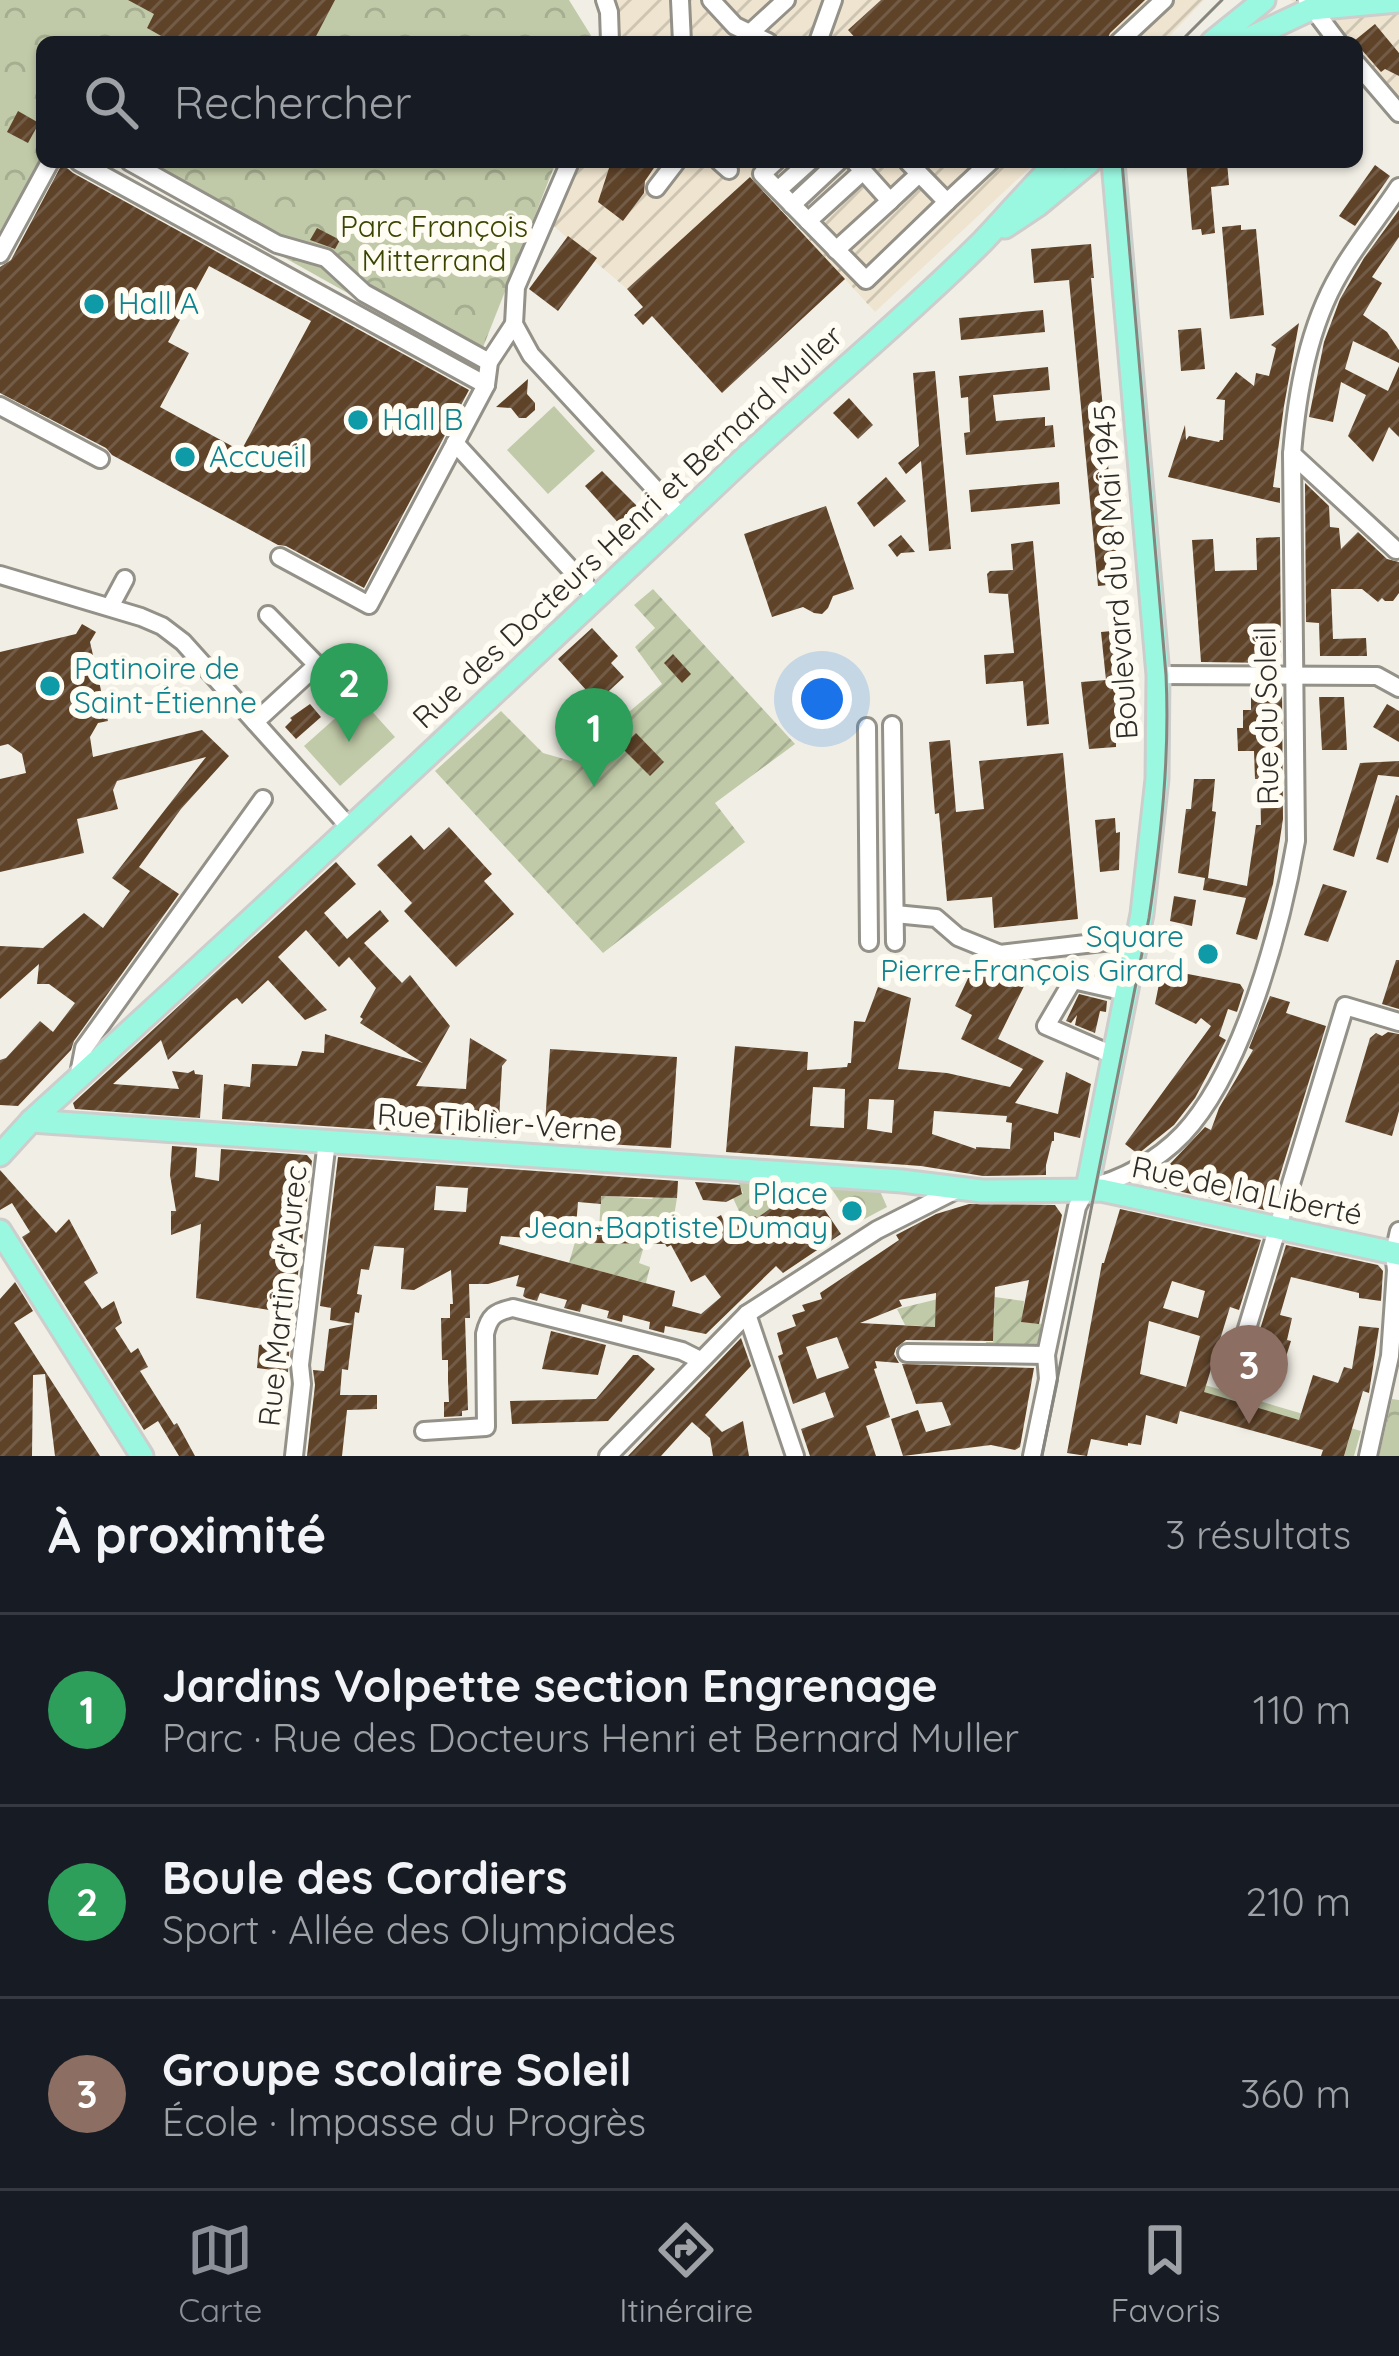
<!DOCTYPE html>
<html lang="fr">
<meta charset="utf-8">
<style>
:root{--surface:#171b24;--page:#20242c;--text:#f1f3f6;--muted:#9ea1a6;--line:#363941;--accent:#8c9099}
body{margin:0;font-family:Quicksand,sans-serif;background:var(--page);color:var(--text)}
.you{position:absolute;left:822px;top:699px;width:42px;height:42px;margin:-30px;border:9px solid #fff;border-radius:50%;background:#1a73e8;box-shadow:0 0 0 18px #1a73e833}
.badge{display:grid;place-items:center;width:78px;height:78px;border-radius:50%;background:var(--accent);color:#fff;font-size:39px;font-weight:700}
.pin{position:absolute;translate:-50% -99px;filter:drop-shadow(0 3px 6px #0008)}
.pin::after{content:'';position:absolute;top:63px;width:42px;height:36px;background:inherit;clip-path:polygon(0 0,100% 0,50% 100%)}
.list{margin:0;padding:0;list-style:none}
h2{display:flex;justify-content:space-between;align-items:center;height:156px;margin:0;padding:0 48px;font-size:51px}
h2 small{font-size:39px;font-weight:400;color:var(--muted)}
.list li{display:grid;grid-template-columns:78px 1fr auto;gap:36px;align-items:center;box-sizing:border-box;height:192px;padding:0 48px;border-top:3px solid var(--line)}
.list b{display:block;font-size:45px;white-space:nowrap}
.list p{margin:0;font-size:39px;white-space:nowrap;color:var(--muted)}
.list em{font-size:39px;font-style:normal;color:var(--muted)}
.icon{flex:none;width:66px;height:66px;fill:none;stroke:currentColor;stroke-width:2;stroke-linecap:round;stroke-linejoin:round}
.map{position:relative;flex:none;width:1399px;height:1456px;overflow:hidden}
.search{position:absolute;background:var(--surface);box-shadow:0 3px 9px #0004;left:36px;right:36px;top:36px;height:132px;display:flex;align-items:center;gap:30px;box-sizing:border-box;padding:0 42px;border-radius:18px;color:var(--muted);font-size:45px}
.sheet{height:732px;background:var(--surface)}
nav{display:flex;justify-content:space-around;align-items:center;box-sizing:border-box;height:168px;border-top:3px solid var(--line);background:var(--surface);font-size:33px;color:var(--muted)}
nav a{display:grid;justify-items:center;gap:6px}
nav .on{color:var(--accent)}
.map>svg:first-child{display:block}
.industrial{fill:url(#industrial-furrows)}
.grass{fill:#c1caa8}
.park{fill:url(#park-crowns)}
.garden{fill:url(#garden-furrows)}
.building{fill:url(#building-hatch);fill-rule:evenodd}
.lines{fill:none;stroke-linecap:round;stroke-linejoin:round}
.minor-casing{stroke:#939188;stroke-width:22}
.major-casing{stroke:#cdcdcc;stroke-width:27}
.minor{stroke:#fff;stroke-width:16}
.major{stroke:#9af7e0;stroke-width:21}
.tram{stroke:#86857e;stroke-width:3}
.culture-dot{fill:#0f9aa8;stroke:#fffcf3;stroke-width:4.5}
.labels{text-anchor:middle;stroke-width:12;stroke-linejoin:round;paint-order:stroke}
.park-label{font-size:30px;fill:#3a4502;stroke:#fffcf3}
.culture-label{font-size:30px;fill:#0d838f;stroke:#fffcf3;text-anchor:start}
.street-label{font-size:30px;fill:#2e2d29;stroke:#fffcf3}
</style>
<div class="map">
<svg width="1399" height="1456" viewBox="0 0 1399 1456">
<defs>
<pattern id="industrial-furrows" width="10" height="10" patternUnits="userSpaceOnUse" patternTransform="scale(3)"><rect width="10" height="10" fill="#efe4cf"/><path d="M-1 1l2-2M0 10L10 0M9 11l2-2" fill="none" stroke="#cdc4b2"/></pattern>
<pattern id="park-crowns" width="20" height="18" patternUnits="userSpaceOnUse" patternTransform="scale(3)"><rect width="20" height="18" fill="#c1caa8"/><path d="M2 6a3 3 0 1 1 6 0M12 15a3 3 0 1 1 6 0" fill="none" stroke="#a6ae91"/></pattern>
<pattern id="garden-furrows" width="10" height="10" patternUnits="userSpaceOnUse" patternTransform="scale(3)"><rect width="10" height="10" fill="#c1caa8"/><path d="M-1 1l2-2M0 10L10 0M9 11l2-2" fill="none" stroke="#a6ae91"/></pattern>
<pattern id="building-hatch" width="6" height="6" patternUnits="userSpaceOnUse" patternTransform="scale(3)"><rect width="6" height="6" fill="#5f4329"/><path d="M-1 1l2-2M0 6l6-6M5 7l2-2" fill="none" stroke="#725c47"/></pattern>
</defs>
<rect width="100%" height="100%" fill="#f1efe5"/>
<!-- industrial -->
<g class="industrial">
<path d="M601 0H1204L1164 42H611Z"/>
<path d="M1291 0H1399V102L1357 58V42H1342L1316 16Z"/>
<path d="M576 162H1036L875 312 751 176 627 289 550 223Z"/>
</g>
<!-- grass -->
<g class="grass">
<path d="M554 406 595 451 548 494 507 450Z"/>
<path d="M359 697 395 737 340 786 304 746Z"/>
<path d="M1198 1383 1361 1431 1354 1456H1344L1350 1436 1196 1390Z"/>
</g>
<!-- park -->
<g class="park">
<path d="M0 0H569L595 42H42V156L0 231Z"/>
<path d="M114 162H556L476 365Z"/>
<path d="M831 1188 880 1191 887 1207 855 1224Z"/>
<path d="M1392 1399 1399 1400V1456H1379Z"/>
</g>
<!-- garden -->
<g class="garden">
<path d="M653 589 795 744 715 803 745 842 603 953 435 771 501 711 543 753 571 761 662 684 635 647 655 628 634 605Z"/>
<path d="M738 1182 777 1183 783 1199 779 1204 757 1218 754 1216 744 1222 733 1198 743 1193Z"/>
<path d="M601 1196 652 1199 654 1196 677 1198 674 1216 662 1224 660 1234 599 1230Z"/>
<path d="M575 1242 645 1243 639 1263 650 1267 646 1283 569 1263Z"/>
<path d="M995 1297 1024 1301 1022 1322 1043 1324 1039 1346 1029 1349 985 1347 986 1342H993Z"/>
<path d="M938 1299 935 1327 905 1325 897 1309Z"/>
</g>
<!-- building -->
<g class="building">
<path d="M128 0H335L313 42H172L147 28 154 14Z"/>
<path d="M881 0H1145L1110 33 1106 42H859L848 30Z"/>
<path d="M1375 24 1399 53V76L1385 69 1381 72 1354 41Z"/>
<path d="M18 111 39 123 28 143 7 132Z"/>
<path d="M611 162H658L645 181 644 193 623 221 598 202Z"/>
<path d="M1186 162H1227L1229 185 1211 187 1215 233 1202 235 1201 229 1192 230Z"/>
<path d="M62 164 73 173 469 390 364 588 286 546 278 545 112 455 106 448 0 393V267L11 260ZM209 266 311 321 241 451 160 407 189 353 168 342Z"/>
<path d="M1375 165 1390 176 1355 226 1339 216Z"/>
<path d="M750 177 845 279 722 393 652 316 643 325 634 315 643 307 627 289Z"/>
<path d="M1399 210V237L1372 277 1382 283 1363 315 1387 332 1399 350V363L1353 341 1345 369 1388 391 1399 366V437L1389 427 1373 462 1348 436 1366 395 1341 382 1333 422 1309 417 1324 342 1340 299 1364 258Z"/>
<path d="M1241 225V230L1256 229 1264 315 1230 319 1222 227Z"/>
<path d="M317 228 340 240 335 249 310 240Z"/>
<path d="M568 236 597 258 558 311 529 289Z"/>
<path d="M1091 244 1094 278H1091L1119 584 1098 586 1069 280 1034 283 1031 249Z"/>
<path d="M1043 310 1045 332 961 340 959 318Z"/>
<path d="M1299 323 1284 406 1273 487 1280 488V503L1168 477 1185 425 1186 440 1189 436 1219 442 1220 440H1223L1225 400 1216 399 1236 372 1254 386 1256 373 1269 376 1276 348 1271 345Z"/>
<path d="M1201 328 1205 369 1181 371 1178 330Z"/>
<path d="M1048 367 1050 390 993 395 996 421 1045 417V426L1053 425 1055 447 966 455 964 433 970 432 969 415 968 397 961 398 959 376Z"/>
<path d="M935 371 951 549 929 551 921 461 906 474 898 463 919 446 913 373Z"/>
<path d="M528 379 527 394 535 403V410L526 418H519L511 408 496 407Z"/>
<path d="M849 398 873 425 858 439 833 413Z"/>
<path d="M602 471 641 510 622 527 585 486Z"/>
<path d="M886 477 906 501 874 527 857 503Z"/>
<path d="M1059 482 1060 504 971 512 969 490Z"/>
<path d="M1305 483 1329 506 1330 527 1339 528 1341 549 1358 532 1387 559 1399 562V593L1393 601H1385L1382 598 1378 602 1362 589H1331L1333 639 1366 638 1367 656H1320L1319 623 1306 622Z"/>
<path d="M826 506 854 589 833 596 828 608 822 614 814 613 803 607 772 617 744 534Z"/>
<path d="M901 535 915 552 901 553 897 557 888 545Z"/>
<path d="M1280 537 1281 650H1277L1278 660H1272V663L1201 662 1192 540 1213 539 1215 571 1257 570 1256 538Z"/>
<path d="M1033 541 1049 724 1027 726 1023 681 986 684 984 655 1014 653 1008 594 989 593 987 574 990 571 1013 570 1011 544Z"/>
<path d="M82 624 96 632 90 642 108 721 98 723 90 737 93 757 202 730 229 756 181 809 139 867 179 894 74 1041 71 1050 18 1106 0 1105V1060L6 1058 40 1021 53 1032 75 1003 49 984H37L39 964 0 999V946L43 948 84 913 103 928 130 891 112 878 206 757 117 781 113 790 118 809 77 819 84 853 0 872V779L26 773 22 754 8 744 0 746V652L76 634Z"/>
<path d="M592 628 618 656 611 663 624 677 597 702 558 659Z"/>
<path d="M1123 630 1127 675H1122L1128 740 1116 739V747L1089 749 1081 682 1106 680 1101 632Z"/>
<path d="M673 654 691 674 682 683 664 663Z"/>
<path d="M1251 688H1282L1283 819 1273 884 1257 940 1236 934 1246 898 1203 890 1205 878 1178 873 1186 809H1191L1194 779H1215L1212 811 1216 812 1208 878 1247 886 1256 825H1261L1260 779H1255L1254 751H1238L1237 728H1243V710H1251Z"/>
<path d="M1319 697H1344L1347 750H1322Z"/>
<path d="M310 704 321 717 296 739 285 727 292 720 290 718Z"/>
<path d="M1387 704 1399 711V742L1373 727Z"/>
<path d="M636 733 664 762 650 776 621 747Z"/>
<path d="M950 740 956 812 984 809 979 761 1063 753 1078 919 994 928 992 897 947 901 939 813 935 814 929 742Z"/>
<path d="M1399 761V777L1378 775 1354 857 1333 850 1360 763Z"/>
<path d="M1396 795 1399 796V827L1388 863 1376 859Z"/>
<path d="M1115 818 1116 833 1120 832 1119 870 1100 872 1095 820Z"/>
<path d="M449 827 492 874 484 881 514 914 456 967 404 911 412 903 377 865 411 835 424 850Z"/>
<path d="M336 862 356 884 324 913 347 939 380 910 389 921 364 943 402 983 410 975 450 1026 416 1086 466 1089 470 1038 507 1060 502 1066 498 1138 222 1119 224 1084 250 1087 252 1064 297 1066 302 1051 324 1053 325 1034 423 1063 360 1023 363 1019 360 1017 376 988 349 957 339 967 306 930 278 957 327 1010 305 1020 268 980 242 1004 237 998 232 1001 168 1060 161 1040 113 1084 179 1089 172 1071 188 1073 194 1070 195 1074 203 1075 200 1118 75 1109 73 1103Z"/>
<path d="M1323 884 1347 891 1328 942 1304 935Z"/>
<path d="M1174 896 1196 900 1192 926 1170 921Z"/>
<path d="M977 959 1027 980 998 1039 1044 1061 1015 1103 1058 1114 1066 1072 1091 1084 1080 1138 1054 1132V1141H1052L1046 1165V1175L983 1176 921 1166 726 1152 735 1046 808 1052 807 1070 847 1067 848 1063H851L854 1021 865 1022 878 987 911 998 898 1069 947 1073 1010 1087 1023 1069 961 1039 972 1015 955 1006ZM813 1087 845 1089 844 1128 810 1126ZM869 1099 894 1100 892 1133 867 1129ZM934 1111 1007 1116 1006 1122 1012 1123 1010 1149 976 1147V1149L932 1134Z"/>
<path d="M1396 960H1399V1009L1382 1004Z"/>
<path d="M1167 970 1240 984 1244 990 1237 1012 1228 1009 1219 1036 1226 1040 1195 1098 1174 1125 1138 1154 1125 1144 1211 1026 1201 1018 1196 1024 1155 1004 1161 974Z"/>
<path d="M1079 994 1107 1001 1106 1012 1100 1011 1095 1033 1075 1025 1077 1015 1071 1023 1066 1021Z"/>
<path d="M1270 996 1290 1002 1286 1013 1326 1026 1269 1211 1150 1185 1205 1127 1211 1130 1219 1108 1253 1050 1249 1048Z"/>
<path d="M1388 1032 1399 1034V1111L1392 1136 1345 1122 1370 1038 1376 1033 1382 1036Z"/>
<path d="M550 1049 677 1057 671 1148 544 1140Z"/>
<path d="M172 1146 197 1148 195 1177 219 1181 221 1149 307 1155 312 1161 293 1314 196 1298 201 1224 171 1235V1211H176L170 1175Z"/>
<path d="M338 1157 678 1181 677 1198 601 1196V1204L578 1202 576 1227 599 1228V1230L663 1232 684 1220 691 1232 721 1215 728 1230 743 1219 744 1222 755 1216 757 1218 788 1196 795 1205 800 1202 805 1209 818 1200 841 1234 783 1273 776 1266 706 1334 665 1326 664 1333 649 1329 650 1322 623 1315 622 1322 607 1318 609 1311 582 1304 580 1312 564 1308 567 1300 540 1293 537 1301 526 1298 523 1296 525 1288 516 1286 519 1275 488 1284H469L470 1318H465L468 1410 462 1411V1416L444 1417V1402H449L448 1381V1360H442L441 1318H450V1304H453L451 1270 414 1290 401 1289 404 1248 374 1246 369 1270 361 1269 357 1294 362 1295 359 1313 355 1312 348 1370 342 1369 340 1395H377V1409L347 1410 342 1456H307L315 1385 313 1370 324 1371 329 1329 353 1324 330 1320 331 1308 320 1306ZM436 1186 468 1188 466 1212 434 1210ZM501 1236 598 1243 665 1244 667 1247 671 1245 691 1282 705 1275 721 1297 701 1314 672 1306 675 1291 499 1244Z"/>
<path d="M0 1170 56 1233 69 1219 98 1273 84 1282 102 1309 114 1301 122 1323 115 1328 131 1353 138 1348 148 1367 140 1371 174 1425 177 1423 195 1456H179L158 1421 144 1430 22 1237 30 1232 12 1203 0 1210Z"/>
<path d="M695 1182 740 1185 742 1194 726 1202 703 1200Z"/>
<path d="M969 1204 1055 1205 1062 1215 1039 1324 1021 1322 1029 1280 995 1287 993 1341 906 1340 896 1348 894 1354 899 1363 875 1361 877 1368 874 1369 890 1417 866 1426 876 1456H810L801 1429 834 1417 825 1392 793 1404 778 1356 783 1354 777 1333 796 1326 792 1315 805 1311 802 1305 822 1299 820 1293 899 1240 896 1235 936 1214ZM936 1293 935 1327 860 1323 902 1306 899 1300ZM837 1337 849 1368 817 1379 806 1347Z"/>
<path d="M1120 1209 1261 1240 1239 1310 1230 1307 1204 1392 1299 1420 1313 1375 1338 1383 1344 1367 1352 1369 1359 1326 1379 1328 1369 1393 1363 1391 1344 1456H1321L1323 1450 1180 1411 1177 1424 1146 1415 1141 1445 1128 1443V1446L1091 1439 1087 1456 1067 1453 1102 1263H1104ZM1172 1281 1205 1291 1198 1318 1163 1308ZM1149 1321 1200 1336 1186 1387 1140 1374Z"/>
<path d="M1286 1245 1378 1265 1383 1271 1381 1301 1359 1298V1293L1291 1277 1280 1315 1292 1318 1287 1340 1291 1341 1283 1366 1270 1363 1265 1381 1246 1375Z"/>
<path d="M15 1282 33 1311 14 1323 100 1456H55L45 1374 33 1375 32 1456H0V1299Z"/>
<path d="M551 1331 606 1345 598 1375 542 1369Z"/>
<path d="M290 1338 288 1372 257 1368 259 1345Z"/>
<path d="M741 1338 751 1366 705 1415 722 1432 743 1421 749 1456H713L710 1438 692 1422 661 1456H628Z"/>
<path d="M633 1355H638L655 1369 608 1421 512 1424 510 1401 596 1399Z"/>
<path d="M902 1364 1034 1368 1020 1447 1015 1450 991 1445 903 1456 891 1419 918 1410 926 1432 951 1425 942 1402 916 1404Z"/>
</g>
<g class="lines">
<defs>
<g id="minor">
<path d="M605 0 609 12 610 42"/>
<path d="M680 0 682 42"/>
<path d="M711 0 735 26 768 42"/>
<path d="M1307 1 1338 42"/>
<path d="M749 34 786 0"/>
<path d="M818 42 833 0"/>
<path d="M1119 42 1164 0"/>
<path d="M1357 64 1399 113"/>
<path d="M79 162 486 385"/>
<path d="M130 162 277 244 326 258 364 293 489 362"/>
<path d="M570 162 516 287 514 324 531 355 682 518"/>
<path d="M720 162 729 170"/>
<path d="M775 162 762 174 866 280 947 202"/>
<path d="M855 162 890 201 919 174"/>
<path d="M908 162 947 202 990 162"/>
<path d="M656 188 676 162"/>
<path d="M778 190 809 162"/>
<path d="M792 205 838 162"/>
<path d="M808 221 863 171"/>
<path d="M836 250 890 201"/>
<path d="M0 254 50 162"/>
<path d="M0 406 100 459"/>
<path d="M455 443 597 598"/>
<path d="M1292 454 1396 550"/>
<path d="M280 557 369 605 486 385 489 362 514 324"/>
<path d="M0 575 141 617 162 626 183 642 351 829"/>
<path d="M110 607 125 579"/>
<path d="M1158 675 1377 676 1399 688"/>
<path d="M255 722 317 665 268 615"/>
<path d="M892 725 895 942"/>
<path d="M867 727 869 942"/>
<path d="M895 914 936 918 958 937 1000 954 1137 938"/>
<path d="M1113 1055 1046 1026 1073 980 1126 992"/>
<path d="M78 1079 84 1048 263 799"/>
<path d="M747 1314 795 1456"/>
<path d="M907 1353 1046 1355"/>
<path d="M1235 1368 1345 1006 1399 1022"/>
<path d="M424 1431 486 1427 485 1334C489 1316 495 1312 513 1308L682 1351 700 1360"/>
<path d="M294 1456 302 1384 300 1365 327 1141"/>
<path d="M608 1456 747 1314 877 1230 960 1188"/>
<path d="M1032 1456 1048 1379 1046 1355 1077 1207 1087 1188C1122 1180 1157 1161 1183 1134 1243 1070 1281 928 1296 841L1292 454C1297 393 1308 327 1340 273 1357 243 1380 216 1399 187"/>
<path d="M1368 1456 1390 1356 1396 1270 1394 1253 1399 1231"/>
</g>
<g id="major">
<path d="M1212 42 1264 0"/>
<path d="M1241 42 1311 9 1399 1"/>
<path d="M1005 227 1038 205 1090 162"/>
<path d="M31 1121 902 1181 982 1191 1101 1190 1399 1254"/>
<path d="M0 1155 31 1121C268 906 502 687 735 467 816 391 904 320 983 241 1008 215 1031 187 1057 162"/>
<path d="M1087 1188 1142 914 1157 779 1158 675 1113 162"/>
<path d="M0 1231 142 1456"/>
</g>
</defs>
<!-- minor casing -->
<use href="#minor" class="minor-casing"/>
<!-- major casing -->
<use href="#major" class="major-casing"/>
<!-- minor -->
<use href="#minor" class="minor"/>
<!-- major -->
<use href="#major" class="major"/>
<!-- tram -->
<g class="tram">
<path d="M1180 42 1222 0"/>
<path d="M1042 1456 1149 918C1161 838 1170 757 1166 675L1122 162"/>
</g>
</g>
<!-- markers -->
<g class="culture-dot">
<circle cx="94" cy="304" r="12"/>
<circle cx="358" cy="420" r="12"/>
<circle cx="185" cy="457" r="12"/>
<circle cx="50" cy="686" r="12"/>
<circle cx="1208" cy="954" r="12"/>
<circle cx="852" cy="1211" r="12"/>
</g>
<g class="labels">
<!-- park labels -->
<g class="park-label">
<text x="434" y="237">Parc François<tspan x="434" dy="34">Mitterrand</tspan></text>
</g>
<!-- culture labels -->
<g class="culture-label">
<text x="118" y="314">Hall A</text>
<text x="382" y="430">Hall B</text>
<text x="209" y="467">Accueil</text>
<text x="74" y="679">Patinoire de<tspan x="74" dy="34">Saint-Étienne</tspan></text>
<text x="1184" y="947" text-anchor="end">Square<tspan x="1184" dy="34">Pierre-François Girard</tspan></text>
<text x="828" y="1204" text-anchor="end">Place<tspan x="828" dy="34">Jean-Baptiste Dumay</tspan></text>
</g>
<!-- street labels -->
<g class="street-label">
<text transform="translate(628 527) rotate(-43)" y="10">Rue des Docteurs Henri et Bernard Muller</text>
<text transform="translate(1116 572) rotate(-94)" y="10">Boulevard du 8 Mai 1945</text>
<text transform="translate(1267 716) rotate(-91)" y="10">Rue du Soleil</text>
<text transform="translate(497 1123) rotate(4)" y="10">Rue Tiblier-Verne</text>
<text transform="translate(1247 1191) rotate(12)" y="10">Rue de la Liberté</text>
<text transform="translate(283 1296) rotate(-84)" y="10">Rue Martin d'Aurec</text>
</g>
</g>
</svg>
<div class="you"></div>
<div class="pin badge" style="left:594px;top:787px;background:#2e9e5b">1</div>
<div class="pin badge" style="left:349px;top:742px;background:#2e9e5b">2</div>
<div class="pin badge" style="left:1249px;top:1424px;background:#8d6e63">3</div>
<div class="search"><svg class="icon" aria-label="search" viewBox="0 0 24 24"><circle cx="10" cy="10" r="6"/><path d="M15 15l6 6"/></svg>Rechercher</div>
</div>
<section class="sheet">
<h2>À proximité<small>3 résultats</small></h2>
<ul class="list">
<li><span class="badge" style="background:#2e9e5b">1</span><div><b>Jardins Volpette section Engrenage</b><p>Parc · Rue des Docteurs Henri et Bernard Muller</p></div><em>110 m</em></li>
<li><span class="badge" style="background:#2e9e5b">2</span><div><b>Boule des Cordiers</b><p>Sport · Allée des Olympiades</p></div><em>210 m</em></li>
<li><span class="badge" style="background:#8d6e63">3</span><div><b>Groupe scolaire Soleil</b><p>École · Impasse du Progrès</p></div><em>360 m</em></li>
</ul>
</section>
<nav>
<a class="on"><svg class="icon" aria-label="map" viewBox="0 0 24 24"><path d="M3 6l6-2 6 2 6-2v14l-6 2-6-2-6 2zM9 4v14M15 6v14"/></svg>Carte</a>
<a><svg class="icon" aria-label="directions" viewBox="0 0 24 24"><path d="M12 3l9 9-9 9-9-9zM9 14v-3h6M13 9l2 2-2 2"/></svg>Itinéraire</a>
<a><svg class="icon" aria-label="saved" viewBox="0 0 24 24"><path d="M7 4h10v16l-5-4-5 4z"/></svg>Favoris</a>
</nav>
